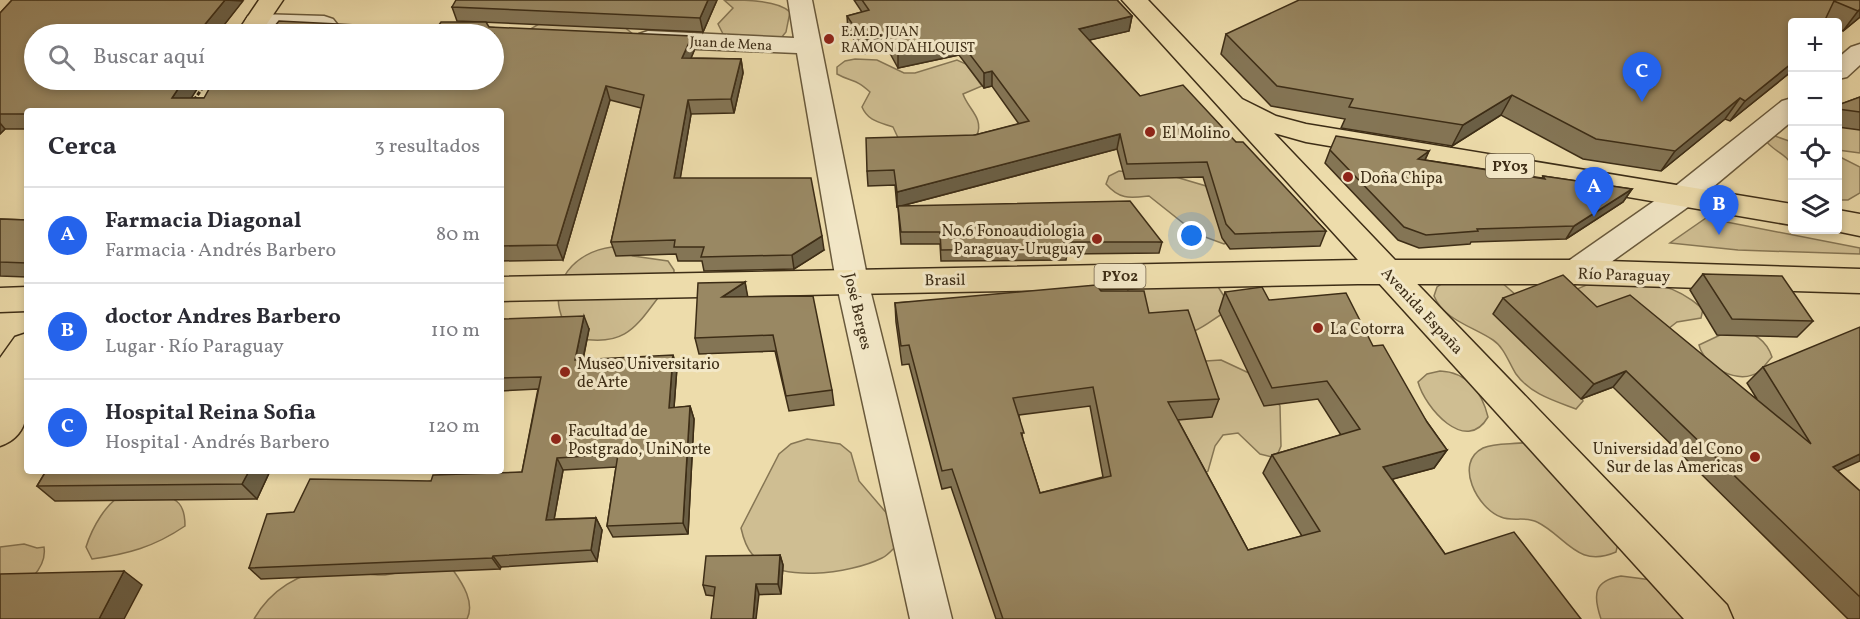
<!DOCTYPE html>
<html lang="es">
<meta charset="utf-8">
<style>
:root{--surface:#fff;--page:#f7f7f7;--text:#2b2b33;--muted:#7c7c81;--line:#e1e1e2;--accent:#2563eb}
body{margin:0;font-family:Vollkorn,serif;background:var(--page);color:var(--text)}
.controls{position:absolute;right:18px;top:18px;display:grid;overflow:hidden;border-radius:6px;box-shadow:0 3px 9px #0003}
.controls button{width:54px;height:54px;display:grid;place-items:center;padding:0;border:0;border-bottom:2px solid var(--line);background:var(--surface);color:var(--text);font:30px sans-serif}
.you{position:absolute;left:1192px;top:236px;width:21px;height:21px;margin:-15px;border:4px solid #fff;border-radius:50%;background:#1a73e8;box-shadow:0 0 0 9px #1a73e833}
.badge{display:grid;place-items:center;width:39px;height:39px;border-radius:50%;background:var(--accent);color:#fff;font-size:20px;font-weight:700}
.pin{position:absolute;translate:-50% -50px;filter:drop-shadow(0 2px 3px #0008)}
.pin::after{content:'';position:absolute;top:32px;width:21px;height:18px;background:inherit;clip-path:polygon(0 0,100% 0,50% 100%)}
.list{margin:0;padding:0;list-style:none}
h2{display:flex;justify-content:space-between;align-items:center;height:78px;margin:0;padding:0 24px;font-size:26px}
h2 small{font-size:20px;font-weight:400;color:var(--muted)}
.list li{display:grid;grid-template-columns:39px 1fr auto;gap:18px;align-items:center;box-sizing:border-box;height:96px;padding:0 24px;border-top:2px solid var(--line)}
.list b{display:block;font-size:22px;white-space:nowrap}
.list p{margin:0;font-size:20px;white-space:nowrap;color:var(--muted)}
.list em{font-size:20px;font-style:normal;color:var(--muted)}
.icon{flex:none;width:33px;height:33px;fill:none;stroke:currentColor;stroke-width:2;stroke-linecap:round;stroke-linejoin:round}
.map{position:relative;flex:none;width:1860px;height:619px;overflow:hidden}
.search{position:absolute;background:var(--surface);box-shadow:0 3px 9px #0003;left:24px;top:24px;width:480px;height:66px;display:flex;align-items:center;gap:15px;box-sizing:border-box;padding:0 21px;border-radius:33px;color:var(--muted);font-size:22px}
.panel{position:absolute;background:var(--surface);box-shadow:0 3px 9px #0003;left:24px;top:108px;width:480px;height:366px;border-radius:6px}
.map>svg:first-child{display:block}
.green{fill:#cfbe92;stroke:#867654;stroke-width:1.5}
.lines{fill:none;stroke-linecap:round;stroke-linejoin:round}
.minor-casing{stroke:#69593b;stroke-width:3}
.major-casing{stroke:#3d2d16;stroke-width:3}
.highway-casing{stroke:#3d2d16;stroke-width:3}
.path{stroke:#3d2d16;stroke-width:3;stroke-dasharray:4 2;stroke-linecap:butt}
.minor{fill:#f3e8c8;fill-rule:evenodd}
.major{fill:#eddcab;fill-rule:evenodd}
.highway{fill:#eddcab;fill-rule:evenodd}
.wall{fill:#847555;stroke:#3d2d16;stroke-width:1.5;fill-rule:evenodd}
.shaded-wall{fill:#6b5f45;stroke:#3d2d16;stroke-width:1.5}
.building{fill:#998863;stroke:#3d2d16;stroke-width:1.5;fill-rule:evenodd}
.poi-dot{fill:#8f2418;stroke:#f3e8c8;stroke-width:2}
.labels{text-anchor:middle;stroke-width:6;stroke-linejoin:round;paint-order:stroke}
.far-poi-label{font-size:14px;fill:#3d2d16;stroke:#f3e8c8;text-anchor:start}
.far-street-label{font-size:14px;fill:#3d2d16;stroke:#f3e8c8}
.shield{fill:#f3e8c8;stroke:#74654b;stroke-width:1.5}
.shield-label{font-size:15px;font-weight:bold;fill:#3d2d16}
.poi-label{font-size:16px;fill:#3d2d16;stroke:#f3e8c8;text-anchor:start}
.street-label{font-size:16px;fill:#3d2d16;stroke:#f3e8c8}
</style>
<div class="map">
<svg width="1860" height="619" viewBox="0 0 1860 619">
<rect width="100%" height="100%" fill="#eddcab"/>
<filter id="stains"><feTurbulence type="fractalNoise" baseFrequency=".00333" numOctaves="4"/><feColorMatrix values="0 0 0 0 .2 0 0 0 0 .09 0 0 0 0 .02 0 0 0 .5 -.17"/></filter>
<radialGradient id="worn" r=".72"><stop offset=".6" stop-color="#630" stop-opacity="0"/><stop offset="1" stop-color="#630" stop-opacity=".3"/></radialGradient>
<!-- green -->
<g class="green">
<path d="M724 0C744 0 778 0 790 12L786 32 781 38 724 36 718 24 733 8Z"/>
<path d="M544 21 623 26 634 35 527 31Z"/>
<path d="M855 59 877 60 904 73H915L957 60 966 64 982 86 963 94C968 109 984 118 977 135L900 142 893 127C879 122 868 121 862 107L870 92C855 78 853 83 837 74V67L845 61Z"/>
<path d="M1838 103 1860 119V153L1838 150Z"/>
<path d="M1772 135 1792 142V166C1787 153 1771 151 1764 138Z"/>
<path d="M1838 156 1860 167V193L1848 200H1838Z"/>
<path d="M1119 171 1169 175 1206 186 1235 240 1224 244 1197 234 1149 196C1130 198 1120 200 1106 184L1109 176Z"/>
<path d="M1706 218 1860 248V254L1738 250 1670 243Z"/>
<path d="M612 247 633 256 668 261 674 270V279C640 314 636 350 577 338 573 333 565 327 563 320 547 282 575 252 612 247Z"/>
<path d="M1598 280C1641 282 1669 279 1703 309L1701 318 1677 322 1668 329 1592 318 1577 289Z"/>
<path d="M1446 281 1501 282 1524 302 1580 389 1583 401 1576 409C1555 401 1530 394 1516 374 1509 363 1504 347 1493 340 1472 326 1444 320 1434 296L1437 287Z"/>
<path d="M1215 282 1227 301V311C1206 323 1198 335 1172 335L1127 292 1132 283Z"/>
<path d="M1737 327C1754 334 1766 339 1772 357 1768 361 1764 367 1760 371 1739 387 1704 366 1699 345Z"/>
<path d="M1221 360 1251 374 1273 394 1280 406 1281 446 1276 458 1260 454 1238 433 1223 435 1215 446 1208 471 1195 480 1170 418 1206 361Z"/>
<path d="M1440 371C1467 372 1482 392 1488 417 1466 455 1425 408 1418 382L1427 374Z"/>
<path d="M807 439 840 444 851 453 859 481 889 516 896 546C892 550 887 556 882 558 850 574 777 584 752 554 746 547 743 537 741 528L779 454 791 444Z"/>
<path d="M1528 442 1619 539 1616 552C1577 569 1566 536 1537 522 1526 516 1512 522 1501 517 1478 509 1453 463 1483 448 1496 442 1514 445 1528 442Z"/>
<path d="M159 491C178 500 185 504 185 526 154 547 128 554 92 559L86 547C92 528 106 502 125 493 134 489 150 491 159 491Z"/>
<path d="M24 544 37 548 44 547C48 572 18 590 0 603V547Z"/>
<path d="M422 565 453 570C463 584 475 603 467 619H254C270 591 299 571 334 570 351 569 368 576 385 575 397 574 410 568 422 565Z"/>
<path d="M1621 576 1652 580 1696 619H1601C1593 595 1593 581 1621 576Z"/>
</g>
<g class="lines">
<defs>
<g id="minor">
<path d="M788 0H812L868 281 952 619H910L836 281 797 53 648 47 639 44 635 39 639 34 648 31 794 38Z"/>
<path d="M257 14 324 16 333 19 337 24 333 29 324 32 248 26 245 21 248 16Z"/>
<path d="M1860 44V65L1847 77 1838 79V58L1851 47Z"/>
<path d="M1792 98V121L1695 202 1586 280 1575 284 1564 280 1559 272 1564 264 1673 188 1782 101Z"/>
</g>
<g id="major">
<path d="M1388 261 1399 265 1727 605 1733 619H1684L1377 281 1372 273 1377 265Z"/>
<path d="M27 287V311L0 312V288Z"/>
</g>
<g id="highway">
<path d="M259 0H283L260 34H236Z"/>
<path d="M1122 0H1148L1242 99 1276 116 1306 124 1792 204V225L1306 142 1274 133 1395 260H1575L1860 269V293L1575 284H1358L501 301V277L1358 260Z"/>
<path d="M1838 210 1860 214V236L1831 230H1838Z"/>
<path d="M27 333 25 377 27 376C27 404 33 435 0 446V358L15 337Z"/>
</g>
</defs>
<!-- minor casing -->
<use href="#minor" class="minor-casing"/>
<!-- major casing -->
<use href="#major" class="major-casing"/>
<!-- highway casing -->
<use href="#highway" class="highway-casing"/>
<!-- path -->
<path class="path" d="M194 100 208 80"/>
<!-- minor -->
<use href="#minor" class="minor"/>
<!-- major -->
<use href="#major" class="major"/>
<!-- highway -->
<use href="#highway" class="highway"/>
</g>
<!-- wall -->
<g class="wall">
<path d="M12 0H243L217 34H34L191 98H204L436 29 489 27 694 51 691 58 741 59 743 73 734 113 691 114 680 178 824 250 794 269 704 271 702 261H678L676 254 616 256 611 242 641 108 610 100 563 260 501 261V111H27V129H5L0 134V13Z"/>
<path d="M717 0 703 32 457 21 452 7Z"/>
<path d="M854 0H1117L1132 16 1129 31 1089 40 1140 96 1236 142 1326 231 1320 246 1230 249 1222 238 1203 177 1125 179 1117 149 901 206 1162 242 1159 253 1067 254 1066 260 941 261 940 244H901L898 207H897L895 185 868 186 867 171 975 135 1019 124 992 86 984 88 959 55 898 68 887 48 864 54 848 31 847 16 862 12Z"/>
<path d="M1860 0V17L1843 31 1838 28V22H1792V71L1730 121 1725 119 1661 171 1583 159 1501 115 1452 146 1341 128 1345 119 1271 106 1221 54 1226 34Z"/>
<path d="M1860 97V130L1838 127V105Z"/>
<path d="M1330 150 1429 151 1425 160 1542 178 1543 176 1632 189 1623 202 1566 239 1471 242 1470 244 1419 248 1398 240 1325 163Z"/>
<path d="M0 219 27 220V277L0 276Z"/>
<path d="M1703 274 1813 321 1797 337 1717 335 1690 290Z"/>
<path d="M745 282 747 296 832 390 834 405 789 411 775 351 699 354 695 338Z"/>
<path d="M1101 291 1149 313 1219 399 1212 417 1178 420 1248 550 1302 536 1263 473 1272 455 1341 435 1318 399 1264 406 1219 311 1225 292 1269 300 1373 346 1447 450 1434 468 1392 479 1445 554 1581 619H996L951 487 942 489 909 364 902 365 896 322 895 303ZM1090 406 1103 477 1040 493 1023 440 1019 415Z"/>
<path d="M1503 298 1597 307 1757 399 1747 383 1763 367 1838 471 1860 491V619H1848L1613 387 1581 399 1493 314Z"/>
<path d="M501 319 589 329 583 360 677 367 674 408 690 406 694 419 688 534 613 537 607 526 616 467 563 470 554 519 596 518 602 530 597 561 501 567 500 569 261 579 249 568 294 512 431 481 522 472 538 389 501 391Z"/>
<path d="M46 471H270L257 499 55 501 37 486Z"/>
<path d="M780 555 783 565 781 594 714 596 706 595 703 585Z"/>
</g>
<!-- shaded-wall -->
<g class="shaded-wall">
<path d="M225 0 243 1 217 34H197Z"/>
<path d="M708 0H717L703 32 700 18Z"/>
<path d="M1860 9V17L1843 31 1858 11Z"/>
<path d="M1132 16 1129 31 1077 43 1079 29Z"/>
<path d="M886 34 887 48 864 54 863 40Z"/>
<path d="M692 36 694 51 685 72 682 58Z"/>
<path d="M959 40V55L898 68V53Z"/>
<path d="M741 59 743 73 734 113 731 99Z"/>
<path d="M1792 63V71L1730 121 1745 101Z"/>
<path d="M992 71V86L984 88V73Z"/>
<path d="M184 80H203L183 111 172 98Z"/>
<path d="M606 86 610 100 563 260 557 245Z"/>
<path d="M1512 95 1501 115 1452 146 1463 125Z"/>
<path d="M1740 98 1725 119 1661 171 1675 151Z"/>
<path d="M688 100 691 114 678 192 674 178Z"/>
<path d="M0 123 5 129 0 134Z"/>
<path d="M1120 134 1117 149 897 207V192Z"/>
<path d="M1429 151 1423 164 1418 159Z"/>
<path d="M1632 189 1623 202 1566 239 1574 226Z"/>
<path d="M822 236 824 250 794 269 792 255Z"/>
<path d="M745 282 748 298 722 297Z"/>
<path d="M584 316 589 329 580 373 575 360Z"/>
<path d="M673 355 677 367 673 420 669 408Z"/>
<path d="M1626 371 1613 387 1581 399 1594 384Z"/>
<path d="M690 406 694 419 688 534 683 523Z"/>
<path d="M1447 450 1434 468 1371 485 1383 467Z"/>
<path d="M1860 454V461L1815 481 1833 467Z"/>
<path d="M557 458 563 470 552 531 546 520Z"/>
<path d="M249 471H270L257 499 242 484Z"/>
<path d="M596 518 602 530 597 561 591 550Z"/>
<path d="M780 555 783 565 781 594 778 584Z"/>
<path d="M493 556 501 567 500 569 492 558Z"/>
<path d="M124 571 142 585 124 619H99Z"/>
<path d="M756 584 759 594 756 619H753Z"/>
</g>
<!-- building -->
<g class="building">
<path d="M12 0H225L197 34H34V80H184L172 98H204L214 80H494V34H268L279 21 436 29 441 22H486L489 27 692 36 682 58 741 59 731 99 688 100 674 178H811L822 236 792 255 701 257 704 247H674L675 240 611 242 644 95 606 86 557 245 501 246V111H27V114H0V13Z"/>
<path d="M456 0H708L700 18 452 7Z"/>
<path d="M862 0H1117L1132 16 1079 29 1140 96 1183 85 1236 142H1243L1326 231 1235 234 1226 224 1207 162 1127 164 1120 134 897 192 894 170 867 171 866 138 975 135 1029 121 992 71 984 73 959 40 898 53 886 34 863 40 847 16 869 10Z"/>
<path d="M1299 0H1860V9L1858 11 1834 1 1824 22H1792V63L1745 101 1740 98 1675 151 1596 139 1512 95 1463 125 1349 107 1353 99 1277 86 1226 34Z"/>
<path d="M1860 97V112L1838 109V105Z"/>
<path d="M1336 136 1429 151 1418 159 1545 179 1543 176 1632 189 1574 226 1477 229 1478 231 1426 235 1404 227 1330 150Z"/>
<path d="M1130 201 1162 242H1064L1068 248 941 250 940 232H901L898 206Z"/>
<path d="M0 219 27 220V263L0 262Z"/>
<path d="M1703 274 1782 276 1813 321 1732 319Z"/>
<path d="M1563 275 1597 307 1630 295 1811 444 1763 367 1860 327V454L1833 467 1860 491V597L1626 371 1594 384 1503 298Z"/>
<path d="M745 282 722 297 813 296 832 390 786 396 773 335 695 338 698 283Z"/>
<path d="M1096 285 1101 291H1144L1149 313 1188 310 1219 399 1168 402 1248 550 1320 531 1272 455 1360 429 1327 381 1272 388 1225 292 1262 287 1269 300 1346 293 1373 346 1383 345 1427 422 1447 450 1383 467 1445 554 1514 532 1581 619H1003L952 469 942 471 909 345 901 346 895 303ZM1093 387 1111 476 1040 493 1021 433H1024L1013 398Z"/>
<path d="M584 316 575 360 673 355 669 408 690 406 683 523 607 526 618 454 557 458 546 520 596 518 591 550 493 556 492 558 249 568 267 514 294 512 310 479 431 481 433 475 522 472 541 377 501 378V319Z"/>
<path d="M46 471H249L242 484 37 486Z"/>
<path d="M780 555 778 584H756L753 619H711L715 587 703 585 706 556Z"/>
<path d="M124 571 99 619H0V574Z"/>
</g>
<!-- markers -->
<g class="poi-dot">
<circle cx="829" cy="39" r="6"/>
<circle cx="1150" cy="132" r="6"/>
<circle cx="1348" cy="177" r="6"/>
<circle cx="1097" cy="239" r="6"/>
<circle cx="1318" cy="328" r="6"/>
<circle cx="565" cy="372" r="6"/>
<circle cx="556" cy="439" r="6"/>
<circle cx="1755" cy="457" r="6"/>
</g>
<g class="labels">
<!-- far-poi labels -->
<g class="far-poi-label">
<text x="841" y="36">E.M.D. JUAN<tspan x="841" dy="16">RAMON DAHLQUIST</tspan></text>
</g>
<!-- far-street labels -->
<g class="far-street-label">
<text transform="translate(731 43) rotate(3)" y="5">Juan de Mena</text>
</g>
<!-- shield labels -->
<g class="shield">
<rect x="1486" y="154" width="48" height="24" rx="4.5"/>
<rect x="1094.5" y="264" width="51" height="24" rx="4.5"/>
</g>
<g class="shield-label">
<text x="1510" y="171">PY03</text>
<text x="1120" y="281">PY02</text>
</g>
<!-- poi labels -->
<g class="poi-label">
<text x="1162" y="138">El Molino</text>
<text x="1360" y="183">Doña Chipa</text>
<text x="1085" y="236" text-anchor="end">No.6 Fonoaudiologia<tspan x="1085" dy="18">Paraguay-Uruguay</tspan></text>
<text x="1330" y="334">La Cotorra</text>
<text x="577" y="369">Museo Universitario<tspan x="577" dy="18">de Arte</tspan></text>
<text x="568" y="436">Facultad de<tspan x="568" dy="18">Postgrado, UniNorte</tspan></text>
<text x="1743" y="454" text-anchor="end">Universidad del Cono<tspan x="1743" dy="18">Sur de las Americas</tspan></text>
</g>
<!-- street labels -->
<g class="street-label">
<text transform="translate(1624 274) rotate(2)" y="6">Río Paraguay</text>
<text transform="translate(945 279) rotate(-1)" y="6">Brasil</text>
<text transform="translate(1423 310) rotate(47)" y="6">Avenida España</text>
<text transform="translate(859 311) rotate(77)" y="6">José Berges</text>
</g>
</g>
<rect width="100%" height="100%" filter="url(#stains)"/>
<rect width="100%" height="100%" fill="url(#worn)"/>
</svg>
<div class="controls">
<button>+</button>
<button>−</button>
<button><svg class="icon" aria-label="locate" viewBox="0 0 24 24"><circle cx="12" cy="12" r="6"/><path d="M12 2v4M12 18v4M2 12h4M18 12h4"/></svg></button>
<button><svg class="icon" aria-label="layers" viewBox="0 0 24 24"><path d="M12 4l9 5-9 5-9-5zM3 14l9 5 9-5"/></svg></button>
</div>
<div class="you"></div>
<div class="pin badge" style="left:1594px;top:217px">A</div>
<div class="pin badge" style="left:1719px;top:235px">B</div>
<div class="pin badge" style="left:1642px;top:102px">C</div>
<div class="search"><svg class="icon" aria-label="search" viewBox="0 0 24 24"><circle cx="10" cy="10" r="6"/><path d="M15 15l6 6"/></svg>Buscar aquí</div>
<section class="panel">
<h2>Cerca<small>3 resultados</small></h2>
<ul class="list">
<li><span class="badge">A</span><div><b>Farmacia Diagonal</b><p>Farmacia · Andrés Barbero</p></div><em>80 m</em></li>
<li><span class="badge">B</span><div><b>doctor Andres Barbero</b><p>Lugar · Río Paraguay</p></div><em>110 m</em></li>
<li><span class="badge">C</span><div><b>Hospital Reina Sofia</b><p>Hospital · Andrés Barbero</p></div><em>120 m</em></li>
</ul>
</section>
</div>
